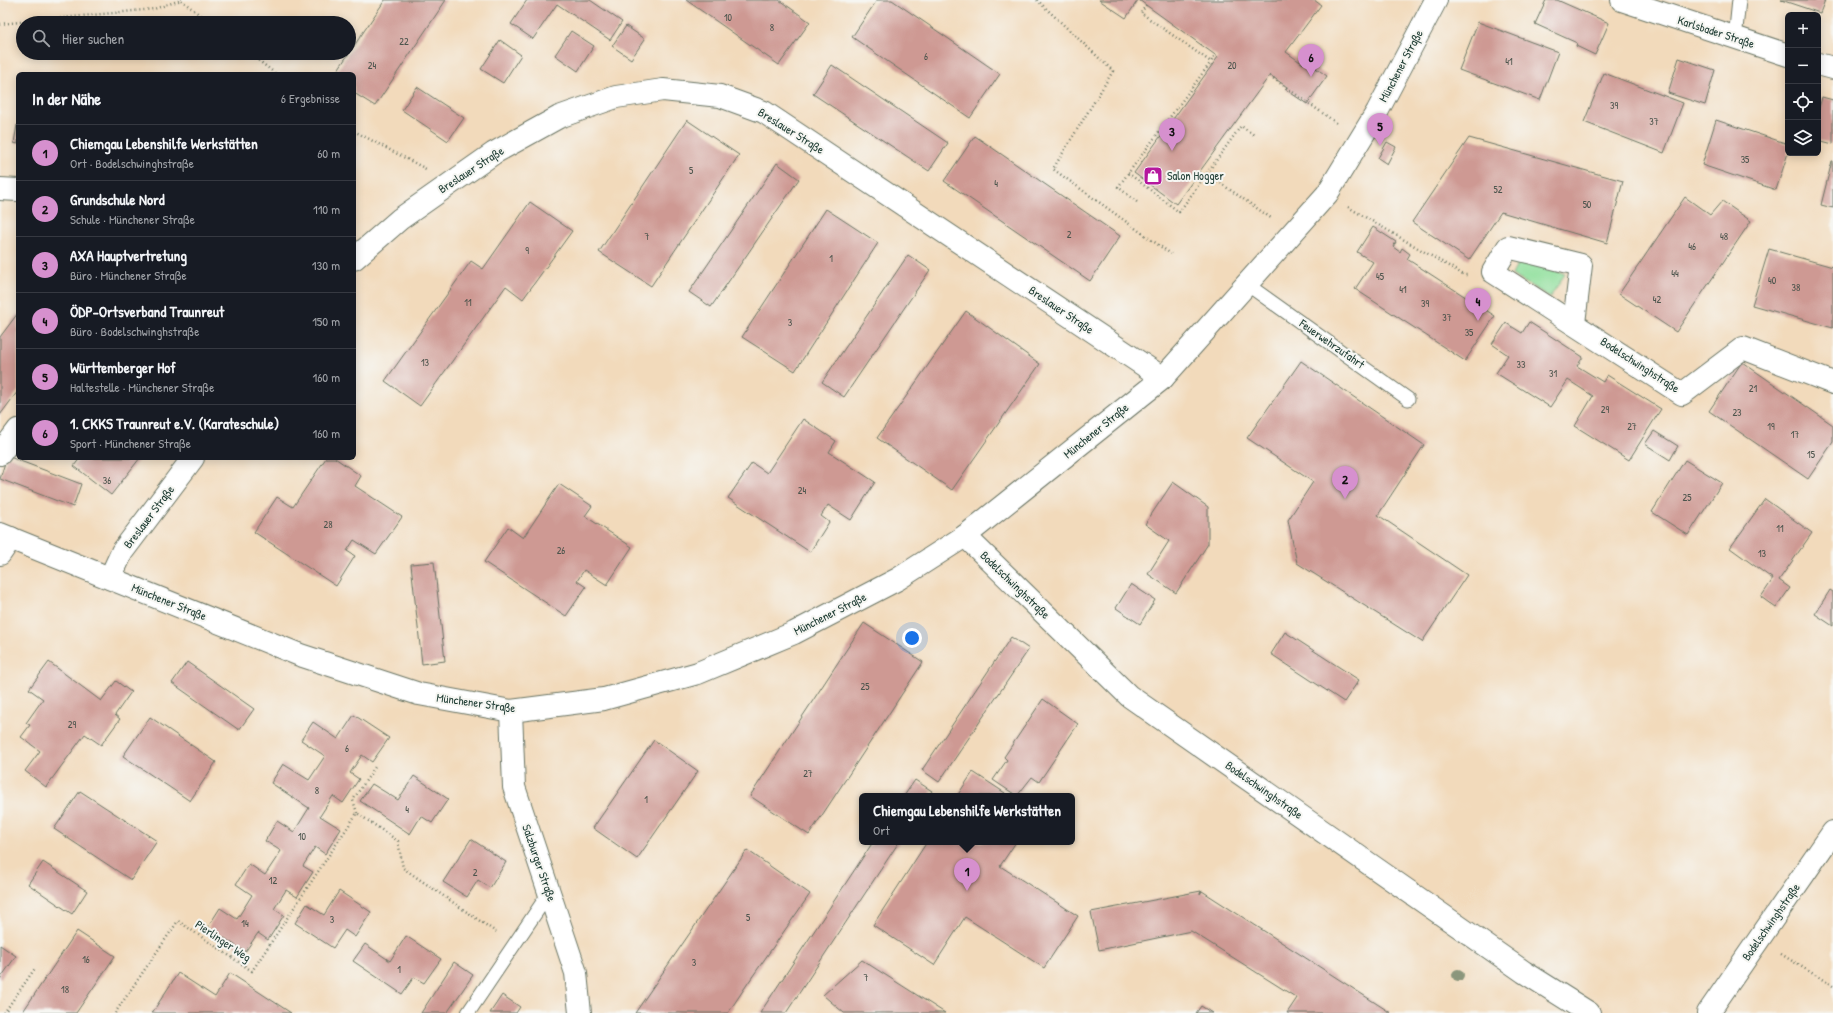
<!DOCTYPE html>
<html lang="de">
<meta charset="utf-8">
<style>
:root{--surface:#171b24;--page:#20242c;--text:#f1f3f6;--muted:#9ea1a6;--line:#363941;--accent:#d690ce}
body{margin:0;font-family:"Patrick Hand",sans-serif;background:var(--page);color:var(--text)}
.controls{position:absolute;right:12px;top:12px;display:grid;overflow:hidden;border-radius:6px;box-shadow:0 2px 10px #0003}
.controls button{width:36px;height:36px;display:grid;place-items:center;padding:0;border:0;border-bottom:1px solid var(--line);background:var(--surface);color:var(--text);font:20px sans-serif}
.you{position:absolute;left:912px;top:638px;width:14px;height:14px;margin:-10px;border:3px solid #fff;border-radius:50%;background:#1a73e8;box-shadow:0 0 0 6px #1a73e833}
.badge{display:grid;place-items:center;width:26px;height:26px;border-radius:50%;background:var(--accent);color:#111;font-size:13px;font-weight:700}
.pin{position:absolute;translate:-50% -33px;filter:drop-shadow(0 1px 2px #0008)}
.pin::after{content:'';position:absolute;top:21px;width:14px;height:12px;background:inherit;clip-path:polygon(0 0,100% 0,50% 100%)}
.popup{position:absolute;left:859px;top:793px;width:216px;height:52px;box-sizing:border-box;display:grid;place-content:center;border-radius:6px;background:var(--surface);filter:drop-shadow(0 1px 3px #0005);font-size:13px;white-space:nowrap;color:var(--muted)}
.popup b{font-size:15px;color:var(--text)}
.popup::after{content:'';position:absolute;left:50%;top:100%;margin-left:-8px;border:8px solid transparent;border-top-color:var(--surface)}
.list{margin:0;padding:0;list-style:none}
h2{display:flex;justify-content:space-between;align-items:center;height:52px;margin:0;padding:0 16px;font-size:17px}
h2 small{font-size:13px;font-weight:400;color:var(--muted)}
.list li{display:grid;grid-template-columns:26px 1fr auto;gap:12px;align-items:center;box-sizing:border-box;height:56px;padding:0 16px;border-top:1px solid var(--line)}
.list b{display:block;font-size:15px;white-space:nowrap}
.list p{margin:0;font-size:13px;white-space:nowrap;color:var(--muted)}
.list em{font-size:13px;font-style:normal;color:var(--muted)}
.icon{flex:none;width:22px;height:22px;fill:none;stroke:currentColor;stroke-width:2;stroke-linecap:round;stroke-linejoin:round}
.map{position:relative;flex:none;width:1833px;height:1013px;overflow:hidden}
.search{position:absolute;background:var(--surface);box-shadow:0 2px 10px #0003;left:16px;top:16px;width:340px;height:44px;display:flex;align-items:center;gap:10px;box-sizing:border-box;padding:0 14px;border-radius:22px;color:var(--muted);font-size:15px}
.panel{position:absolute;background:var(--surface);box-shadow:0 2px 10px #0003;left:16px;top:72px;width:340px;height:388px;border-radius:6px}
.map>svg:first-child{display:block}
.green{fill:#92e09e;stroke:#588e69}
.building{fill:#ce9993}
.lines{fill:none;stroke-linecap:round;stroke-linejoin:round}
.service-casing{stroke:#697463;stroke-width:15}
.minor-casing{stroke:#697463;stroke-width:24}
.path{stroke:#697463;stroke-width:2.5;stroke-dasharray:1 3;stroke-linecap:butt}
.service{stroke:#fff;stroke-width:13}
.minor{stroke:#fff;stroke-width:22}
.tree{fill:#8b967c}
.labels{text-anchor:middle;stroke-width:4;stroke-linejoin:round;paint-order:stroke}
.number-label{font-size:10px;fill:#4b544c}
.street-label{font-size:12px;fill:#1f3d34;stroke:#f6f6f2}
.poi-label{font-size:12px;fill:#1f3d34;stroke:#f6f6f2;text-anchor:start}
</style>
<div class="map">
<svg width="1833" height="1013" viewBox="0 0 1833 1013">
<rect width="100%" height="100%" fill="#f6f6f2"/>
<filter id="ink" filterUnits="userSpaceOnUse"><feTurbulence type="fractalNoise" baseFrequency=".025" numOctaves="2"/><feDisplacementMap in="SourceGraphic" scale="8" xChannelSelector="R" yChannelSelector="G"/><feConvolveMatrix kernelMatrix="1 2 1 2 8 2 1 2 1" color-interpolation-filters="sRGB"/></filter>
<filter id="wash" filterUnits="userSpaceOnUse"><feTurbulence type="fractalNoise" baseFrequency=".012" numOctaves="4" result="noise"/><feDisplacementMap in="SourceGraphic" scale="16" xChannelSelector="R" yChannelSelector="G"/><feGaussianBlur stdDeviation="0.9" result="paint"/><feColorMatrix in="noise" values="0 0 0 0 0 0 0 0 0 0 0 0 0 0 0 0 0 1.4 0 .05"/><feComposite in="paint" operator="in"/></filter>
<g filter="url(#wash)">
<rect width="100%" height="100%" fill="#f2dabb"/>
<!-- green -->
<path class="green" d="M1520 259 1565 274 1550 297 1512 275Z"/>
<g id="blocks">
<!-- building -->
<g class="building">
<path d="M385 0H446L375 106 354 93V74H335Z"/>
<path d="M527 0H590L622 22 610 40 557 4 533 39 511 24Z"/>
<path d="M686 0H779L810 22 779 65Z"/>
<path d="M877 0H892L1000 74 970 118 852 37Z"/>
<path d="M1099 0H1138L1126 18Z"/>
<path d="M1139 0H1314L1321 5 1286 52 1303 64 1306 61 1327 76 1307 104 1285 89 1287 87 1270 75 1176 204 1134 173 1218 57Z"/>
<path d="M1546 0H1557L1609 23 1595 55 1576 46 1577 43 1535 24Z"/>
<path d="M1781 0H1825L1820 13Z"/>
<path d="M1478 22 1558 52 1540 100 1459 70Z"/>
<path d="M626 26 645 39 631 59 612 46Z"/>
<path d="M571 31 594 46 578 71 555 55Z"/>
<path d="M500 40 521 55 503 83 481 69Z"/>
<path d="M1679 58 1715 70 1705 105 1668 93Z"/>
<path d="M832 65 948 143 929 171 813 94Z"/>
<path d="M1604 73 1683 103 1664 153 1584 122Z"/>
<path d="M417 87 464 118 448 141 402 110Z"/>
<path d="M1822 97 1833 100V144L1818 140V112Z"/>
<path d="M687 120 739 155 651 286 599 252Z"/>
<path d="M1716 120 1788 144V153L1776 190 1702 165Z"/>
<path d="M17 125H18V144L14 143Z"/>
<path d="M975 136 1120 236 1090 281 944 181Z"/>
<path d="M1469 138 1623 181 1607 243 1501 212 1469 260 1412 222Z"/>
<path d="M1387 142 1396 147 1387 164 1378 158Z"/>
<path d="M1832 161H1833V208L1821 205Z"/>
<path d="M777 163 799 179 711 307 689 292Z"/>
<path d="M1685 197 1710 215 1722 201 1751 221 1676 332 1619 294Z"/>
<path d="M530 202 572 231 523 299 506 286 420 406 385 381 471 261 483 269Z"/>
<path d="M826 209 878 243 795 371 742 337Z"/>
<path d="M1373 227 1396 242 1393 247 1400 252 1402 248 1410 254 1407 259 1495 316 1465 361 1355 289 1373 262 1357 252Z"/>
<path d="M1769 249 1833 267V328L1752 305Z"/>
<path d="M908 255 930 270 844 397 822 382Z"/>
<path d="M966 311 1040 364 952 490 877 438Z"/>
<path d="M18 313V391L0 415V337Z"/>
<path d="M1529 322 1583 357 1577 366 1603 382 1607 375 1661 409 1629 460 1575 426 1593 396 1568 380 1550 407 1496 373 1508 355 1492 344 1506 323 1522 333Z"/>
<path d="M1301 361 1424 445 1378 515 1467 575 1422 642 1297 563 1288 520 1313 482 1247 438Z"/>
<path d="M1742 362 1833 425V442L1808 479 1709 411Z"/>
<path d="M803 419 836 441 829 452 875 482 851 520 828 505 821 516 829 522 810 552 728 498 752 463 767 473Z"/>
<path d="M1654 431 1678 446 1670 460 1645 444Z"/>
<path d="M7 456 81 484 73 507 0 479Z"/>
<path d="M80 458H140L111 495 74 466Z"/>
<path d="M326 458H335L361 476 355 486 402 517 376 554 354 540 347 551 355 556 336 586 254 532 277 497 293 507Z"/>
<path d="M1685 460 1722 483 1688 535 1652 512Z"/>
<path d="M1173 482 1208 507V544L1176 593 1148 574 1169 541 1145 524Z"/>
<path d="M559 484 592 506 585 516 632 547 607 585 584 570 577 581 586 587 566 616 484 562 508 527 523 538Z"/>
<path d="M1765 499 1812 533 1779 580 1790 588 1776 608 1761 597 1773 579 1730 548Z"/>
<path d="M434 562 445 661 422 664 411 564Z"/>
<path d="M1131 584 1155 600 1140 624 1116 608Z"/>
<path d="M1830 590 1833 592V626L1815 614Z"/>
<path d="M864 623 923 662 809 835 750 796Z"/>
<path d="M1285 632 1359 680 1344 702 1271 654Z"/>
<path d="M1011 637 1029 649 939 782 922 770Z"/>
<path d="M49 662 101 701 116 681 131 692 115 715 120 719 101 745 85 734 46 787 25 771 40 751 21 737 30 725 26 723 43 699 29 689Z"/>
<path d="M187 662 254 709 239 730 172 683Z"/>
<path d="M1043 699 1078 724 1039 782 1032 777 1017 796 993 780 1007 760 1004 757Z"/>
<path d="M354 715 389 738 372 762 362 755 350 773 359 779 343 803 333 796 320 816 341 829 325 854 315 847 303 866 313 872 297 897 286 890 274 909 284 915 268 940 258 933 245 952 208 927 220 908 237 919 252 895 236 884 249 864 265 875 281 851 265 841 277 821 294 832 309 808 271 783 283 764 309 780 325 756 301 740 313 722 338 739Z"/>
<path d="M150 717 216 762 190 801 123 756Z"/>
<path d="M654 740 698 771 637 859 593 828Z"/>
<path d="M973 772 1005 793 1003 796H957Z"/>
<path d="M414 776 448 799 432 823 421 816 410 834 360 801 372 784 398 800Z"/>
<path d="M915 780 932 791 929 796H904Z"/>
<path d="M80 791 157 841 131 880 54 829Z"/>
<path d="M471 839 506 862 490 888 478 880 467 897 443 882Z"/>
<path d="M873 842H899L786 1013H760Z"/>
<path d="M927 842H1016L1000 866 1078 916 1044 968 965 917 934 965 873 925Z"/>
<path d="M747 850 810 894 748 983 728 1013H635Z"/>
<path d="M43 862 87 891 72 914 28 884Z"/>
<path d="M339 891 371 912 355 937 345 930 333 948 295 923 307 904 324 915Z"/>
<path d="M1201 891 1200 894 1202 891 1391 1013H1287L1297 998 1191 931 1099 950 1091 912Z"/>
<path d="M77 931 115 956 76 1013H22Z"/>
<path d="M406 936 441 959 424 983 414 977 402 994 353 961 365 944 390 961Z"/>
<path d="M0 945 16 956 0 979Z"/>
<path d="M862 960 945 1013H844L823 995Z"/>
<path d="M454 962 473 975 447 1013H421Z"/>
<path d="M178 973 215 997 230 973 291 1013H152Z"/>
<path d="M502 995 520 1007 516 1013H490Z"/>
<path d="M1201 1006 1212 1013H1196Z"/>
</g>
</g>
</g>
<g filter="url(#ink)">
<use href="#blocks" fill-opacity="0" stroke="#697463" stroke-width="1"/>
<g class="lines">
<defs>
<g id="service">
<path d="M1735 39 1739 0"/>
<path d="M1255 290 1408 399"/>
<path d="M468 1013 545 899 551 897"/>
</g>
<g id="minor">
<path d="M1622 0 1788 55"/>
<path d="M1818 64 1833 68"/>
<path d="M0 189 18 190"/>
<path d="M354 259 400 219 494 153 559 117 616 97 663 90 720 96 764 112 1163 378"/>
<path d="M1574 323 1581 265 1508 247 1493 272 1682 394 1743 348 1833 383"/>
<path d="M0 454 18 430"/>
<path d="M0 534 300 655 419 694 511 711 604 699 698 673 794 633 898 579 965 536 1163 378 1327 194 1377 112 1436 0"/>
<path d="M965 536 1129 696 1524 972 1589 1013"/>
<path d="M0 554 11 538"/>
<path d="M110 578 122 552 193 458"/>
<path d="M511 711 514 787 576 973 580 1013"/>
<path d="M1708 1013 1833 832"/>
</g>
</defs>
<!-- service casing -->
<use href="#service" class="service-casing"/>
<!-- minor casing -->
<use href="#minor" class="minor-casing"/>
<!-- path -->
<g class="path">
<path d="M181 0 210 23"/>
<path d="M1037 0 1113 71 1053 169 1171 254"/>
<path d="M1146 5 1141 13 1211 62 1215 55"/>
<path d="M0 24 154 9 181 0"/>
<path d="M249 53 276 74"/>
<path d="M1270 76 1338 124"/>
<path d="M354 131 426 169"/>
<path d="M1128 173 1179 212 1241 126 1254 135"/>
<path d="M1207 174 1271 218"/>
<path d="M1137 202 1118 187 1211 62"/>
<path d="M1348 207 1464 275H1467"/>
<path d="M357 813 353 800 375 767"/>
<path d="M1781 954 1833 986"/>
<path d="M4 1013 36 967"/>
<path d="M115 1013 178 921 252 971 357 813 398 841 403 868 496 932"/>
</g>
<!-- service -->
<use href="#service" class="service"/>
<!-- minor -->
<use href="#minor" class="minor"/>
</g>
<!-- trees -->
<circle class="tree" cx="1458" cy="975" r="6"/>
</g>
<!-- icons -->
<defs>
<symbol id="shop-square" viewBox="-11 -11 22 22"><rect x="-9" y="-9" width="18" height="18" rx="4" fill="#b5179e" stroke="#f6f6f2"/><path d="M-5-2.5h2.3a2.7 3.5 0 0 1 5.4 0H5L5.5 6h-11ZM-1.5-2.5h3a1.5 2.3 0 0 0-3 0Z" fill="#fff"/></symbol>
</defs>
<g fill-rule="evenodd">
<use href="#shop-square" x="1142" y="165" width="22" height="22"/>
</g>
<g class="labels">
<!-- number labels -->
<g class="number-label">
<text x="728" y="21">10</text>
<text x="772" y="31">8</text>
<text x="404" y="45">22</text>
<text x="926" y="60">6</text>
<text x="1509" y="65">41</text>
<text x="372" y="69">24</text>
<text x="1232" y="69">20</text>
<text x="1614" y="109">39</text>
<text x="1654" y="125">37</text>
<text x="1745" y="163">35</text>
<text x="691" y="174">5</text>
<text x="996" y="187">4</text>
<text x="1498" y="193">52</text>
<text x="1587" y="208">50</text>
<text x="1069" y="238">2</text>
<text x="647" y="240">7</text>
<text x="1724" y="240">48</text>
<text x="1692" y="250">46</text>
<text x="527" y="254">9</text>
<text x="831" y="262">1</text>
<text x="1675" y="277">44</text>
<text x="1380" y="280">45</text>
<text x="1772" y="284">40</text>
<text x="1796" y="291">38</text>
<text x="1403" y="293">41</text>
<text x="1657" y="303">42</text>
<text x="468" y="306">11</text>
<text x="1425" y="307">39</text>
<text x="1447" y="321">37</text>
<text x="790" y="326">3</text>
<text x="1469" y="336">35</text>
<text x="425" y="366">13</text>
<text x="1521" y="368">33</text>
<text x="1553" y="377">31</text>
<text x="1753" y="392">21</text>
<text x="1605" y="413">29</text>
<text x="1737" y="416">23</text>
<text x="1632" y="430">27</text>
<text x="1771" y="430">19</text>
<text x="1795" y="438">17</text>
<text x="1811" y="458">15</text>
<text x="107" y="484">36</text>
<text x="802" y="494">24</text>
<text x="1687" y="501">25</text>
<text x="328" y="528">28</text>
<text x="1780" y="532">11</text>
<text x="561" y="554">26</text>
<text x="1762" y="557">13</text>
<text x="865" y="690">25</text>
<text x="72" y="728">29</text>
<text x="347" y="752">6</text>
<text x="808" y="777">27</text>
<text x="317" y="794">8</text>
<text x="646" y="803">1</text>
<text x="407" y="813">4</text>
<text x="302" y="840">10</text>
<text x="475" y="876">2</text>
<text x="273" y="884">12</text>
<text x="748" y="921">5</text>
<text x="332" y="923">3</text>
<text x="245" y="927">14</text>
<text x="86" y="963">16</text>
<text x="694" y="966">3</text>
<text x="399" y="973">1</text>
<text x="866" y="981">7</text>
<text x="65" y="993">18</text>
</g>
<!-- street labels -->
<g class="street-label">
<text transform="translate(1716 32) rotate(18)" y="4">Karlsbader Straße</text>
<text transform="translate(1401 66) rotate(-62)" y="4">Münchener Straße</text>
<text transform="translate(791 131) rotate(32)" y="4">Breslauer Straße</text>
<text transform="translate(471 170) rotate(-33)" y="4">Breslauer Straße</text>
<text transform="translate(1061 310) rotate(34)" y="4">Breslauer Straße</text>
<text transform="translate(1332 344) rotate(35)" y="4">Feuerwehrzufahrt</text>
<text transform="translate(1640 365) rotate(33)" y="4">Bodelschwinghstraße</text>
<text transform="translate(1096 431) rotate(-39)" y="4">Münchener Straße</text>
<text transform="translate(149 517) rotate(-53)" y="4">Breslauer Straße</text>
<text transform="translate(1015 585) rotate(44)" y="4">Bodelschwinghstraße</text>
<text transform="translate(169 602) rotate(22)" y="4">Münchener Straße</text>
<text transform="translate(830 614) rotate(-27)" y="4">Münchener Straße</text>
<text transform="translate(476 703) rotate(8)" y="4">Münchener Straße</text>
<text transform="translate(1264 790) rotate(35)" y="4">Bodelschwinghstraße</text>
<text transform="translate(539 863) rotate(71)" y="4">Salzburger Straße</text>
<text transform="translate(1771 922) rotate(-55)" y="4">Bodelschwinghstraße</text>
<text transform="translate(223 941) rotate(34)" y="4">Pierlinger Weg</text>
</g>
<!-- poi labels -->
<g class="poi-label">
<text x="1167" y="180">Salon Hogger</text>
</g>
</g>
</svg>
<div class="controls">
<button>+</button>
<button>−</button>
<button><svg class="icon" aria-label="locate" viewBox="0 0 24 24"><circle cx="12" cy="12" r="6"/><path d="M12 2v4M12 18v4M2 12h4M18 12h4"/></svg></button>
<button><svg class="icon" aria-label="layers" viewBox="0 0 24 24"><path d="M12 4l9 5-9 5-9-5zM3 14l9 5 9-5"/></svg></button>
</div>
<div class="you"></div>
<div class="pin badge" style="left:967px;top:891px">1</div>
<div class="popup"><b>Chiemgau Lebenshilfe Werkstätten</b>Ort</div>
<div class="pin badge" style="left:1345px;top:499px">2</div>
<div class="pin badge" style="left:1172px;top:151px">3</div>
<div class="pin badge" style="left:1478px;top:321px">4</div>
<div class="pin badge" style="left:1380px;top:146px">5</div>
<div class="pin badge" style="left:1311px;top:77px">6</div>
<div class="search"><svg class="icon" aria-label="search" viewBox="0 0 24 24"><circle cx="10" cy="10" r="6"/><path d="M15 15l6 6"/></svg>Hier suchen</div>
<section class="panel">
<h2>In der Nähe<small>6 Ergebnisse</small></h2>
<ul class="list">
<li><span class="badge">1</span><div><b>Chiemgau Lebenshilfe Werkstätten</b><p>Ort · Bodelschwinghstraße</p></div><em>60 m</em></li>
<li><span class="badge">2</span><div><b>Grundschule Nord</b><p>Schule · Münchener Straße</p></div><em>110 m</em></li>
<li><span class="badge">3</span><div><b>AXA Hauptvertretung</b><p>Büro · Münchener Straße</p></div><em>130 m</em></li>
<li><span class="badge">4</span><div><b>ÖDP-Ortsverband Traunreut</b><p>Büro · Bodelschwinghstraße</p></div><em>150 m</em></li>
<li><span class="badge">5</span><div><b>Württemberger Hof</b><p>Haltestelle · Münchener Straße</p></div><em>160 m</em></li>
<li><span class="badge">6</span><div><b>1. CKKS Traunreut e.V. (Karateschule)</b><p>Sport · Münchener Straße</p></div><em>160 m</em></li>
</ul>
</section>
</div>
